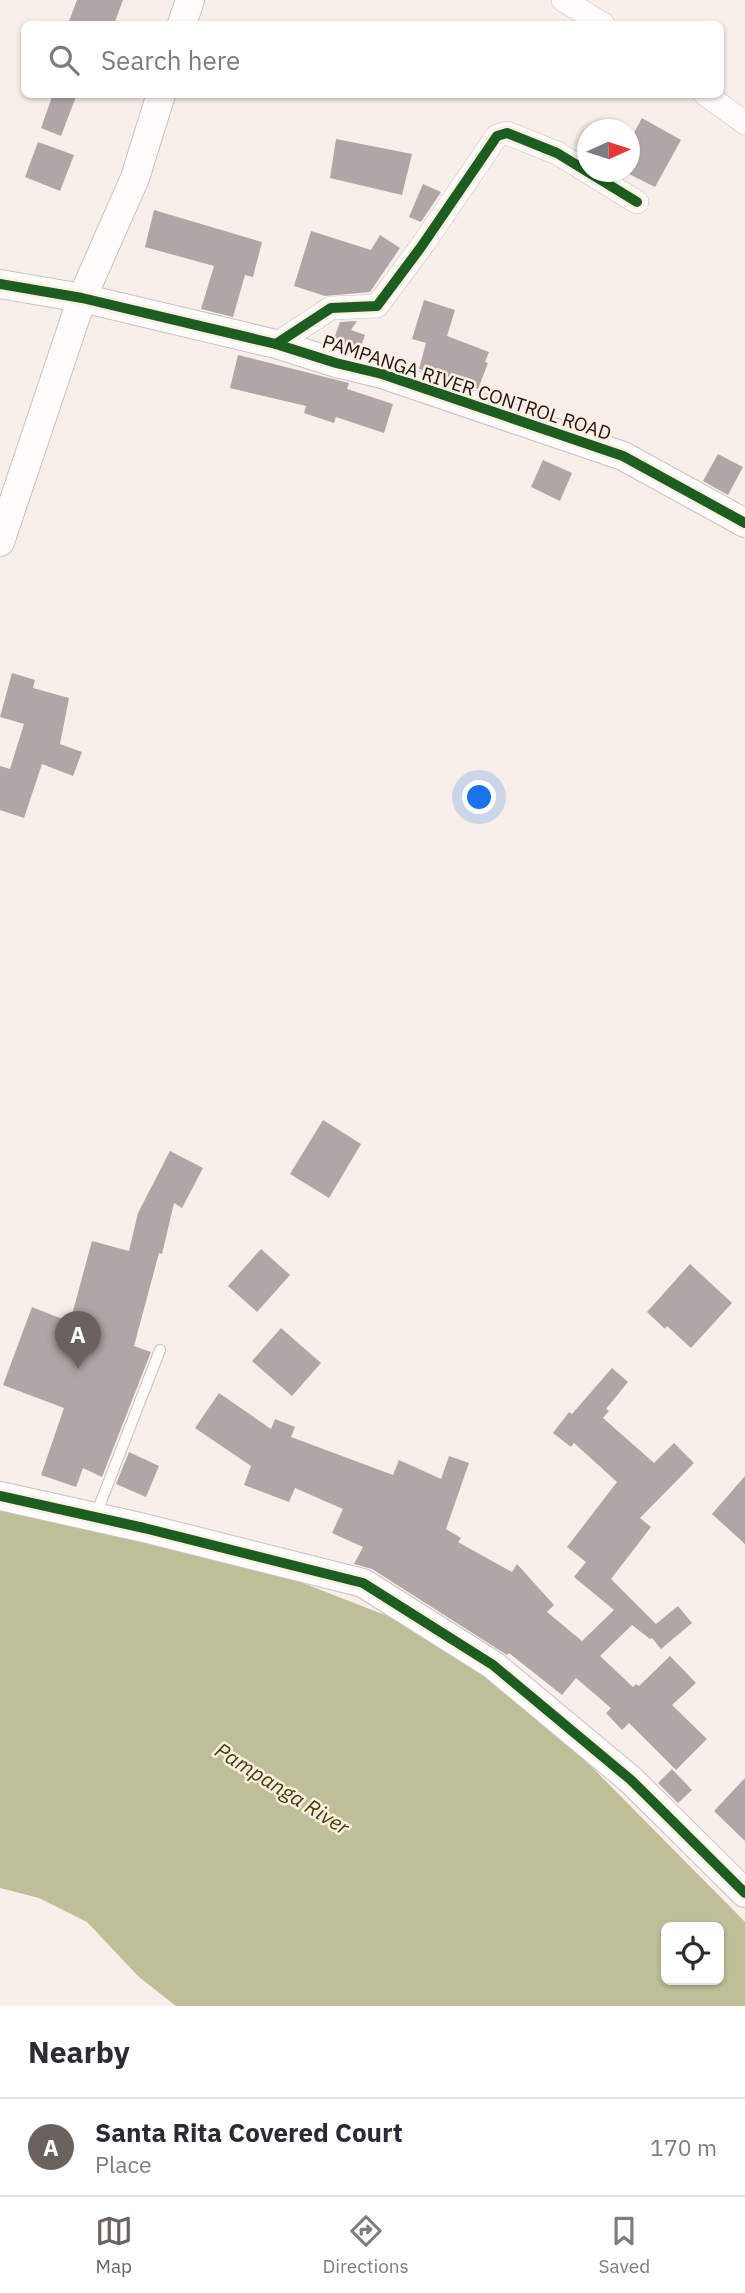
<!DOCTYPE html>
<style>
:root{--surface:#fff;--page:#f2f2f3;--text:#2b2b33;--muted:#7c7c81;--line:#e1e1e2;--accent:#69625e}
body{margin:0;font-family:"IBM Plex Sans",sans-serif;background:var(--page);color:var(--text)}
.controls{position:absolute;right:21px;bottom:21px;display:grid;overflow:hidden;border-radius:10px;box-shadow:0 2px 5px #0004}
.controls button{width:63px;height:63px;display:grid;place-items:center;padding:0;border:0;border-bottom:2px solid var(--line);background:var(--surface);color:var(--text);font:35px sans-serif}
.compass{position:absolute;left:577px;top:119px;width:63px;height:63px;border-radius:50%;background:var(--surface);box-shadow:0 2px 5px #0004;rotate:87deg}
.you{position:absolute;left:480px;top:798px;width:24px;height:24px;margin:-18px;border:5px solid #fff;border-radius:50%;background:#1a73e8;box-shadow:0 0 0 10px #1a73e833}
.badge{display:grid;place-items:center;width:46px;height:46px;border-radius:50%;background:var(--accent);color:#fff;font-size:23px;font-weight:700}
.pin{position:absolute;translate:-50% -58px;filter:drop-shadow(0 2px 4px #0008)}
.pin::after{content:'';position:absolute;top:37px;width:24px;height:21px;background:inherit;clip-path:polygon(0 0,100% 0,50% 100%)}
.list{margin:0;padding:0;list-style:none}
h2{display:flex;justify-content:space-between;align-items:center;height:91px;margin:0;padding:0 28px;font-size:30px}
h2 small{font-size:23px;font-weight:400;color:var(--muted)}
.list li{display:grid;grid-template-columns:46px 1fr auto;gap:21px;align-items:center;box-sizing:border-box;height:98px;padding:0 28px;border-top:2px solid var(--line)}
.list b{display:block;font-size:26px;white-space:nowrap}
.list p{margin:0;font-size:23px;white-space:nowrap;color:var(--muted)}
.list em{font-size:23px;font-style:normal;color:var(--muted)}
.icon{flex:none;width:38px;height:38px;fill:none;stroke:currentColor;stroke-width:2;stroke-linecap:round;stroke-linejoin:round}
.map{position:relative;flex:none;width:745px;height:2006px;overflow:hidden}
.search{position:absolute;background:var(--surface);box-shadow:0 2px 5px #0004;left:21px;right:21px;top:21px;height:77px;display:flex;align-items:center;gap:18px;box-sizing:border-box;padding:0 24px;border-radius:10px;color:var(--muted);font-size:26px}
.sheet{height:189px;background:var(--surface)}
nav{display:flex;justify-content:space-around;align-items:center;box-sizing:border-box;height:98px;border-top:2px solid var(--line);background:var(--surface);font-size:19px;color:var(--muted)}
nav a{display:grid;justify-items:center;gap:4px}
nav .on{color:var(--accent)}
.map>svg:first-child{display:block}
.water{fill:#bebf98;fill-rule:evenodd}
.building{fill:#afa7a5}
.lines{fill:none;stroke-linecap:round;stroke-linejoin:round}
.service-casing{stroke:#c9c1bd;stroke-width:12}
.minor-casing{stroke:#c9c1bd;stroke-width:24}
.tertiary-casing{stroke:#c9c1bd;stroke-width:30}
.service{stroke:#fefdfc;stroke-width:10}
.minor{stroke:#fefdfc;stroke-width:23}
.tertiary{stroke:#fefdfc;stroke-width:28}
.cycleway-casing{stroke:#ffeee4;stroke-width:15}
.cycleway{stroke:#1b5e20;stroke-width:10}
.labels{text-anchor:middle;stroke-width:5;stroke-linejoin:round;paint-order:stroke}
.street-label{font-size:19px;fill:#1c1613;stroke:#ffeee4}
.water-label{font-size:21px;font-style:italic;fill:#3d4200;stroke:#ffeee4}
</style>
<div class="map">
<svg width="745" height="2006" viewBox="0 0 745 2006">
<rect width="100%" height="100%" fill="#f9efea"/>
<!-- water -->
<path class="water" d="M0 1507 59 1519 290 1578 385 1615 425 1636 502 1688 570 1745 745 1922V2006H176L139 1977 87 1922 39 1898 0 1888ZM666 1927H719V1980H666Z"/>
<!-- building -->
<g class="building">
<path d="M77 0H123L114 24H68Z"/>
<path d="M53 94H77L61 136 41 128Z"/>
<path d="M642 118 681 140 655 187 629 174V142Z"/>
<path d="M336 139 412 154 402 195 330 178Z"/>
<path d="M38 142 74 155 60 191 25 177Z"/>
<path d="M423 184 441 192 421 222 409 217Z"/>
<path d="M154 210 262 242 253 277 245 275 233 317 201 309 214 266 145 247Z"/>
<path d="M311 231 371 250 380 235 400 248 370 292 325 296 294 286Z"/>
<path d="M424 300 455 310 447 336 489 352 485 362 488 363 478 389 419 369 426 343 412 339Z"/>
<path d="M357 321 351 330 365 335 359 351 332 344 340 322Z"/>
<path d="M238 355 349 383 347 389 393 404 384 433 336 417 334 423 304 413 306 406 230 388Z"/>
<path d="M718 454 743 467 728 495 703 481Z"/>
<path d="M543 460 572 473 560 501 531 487Z"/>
<path d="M12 673 35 680 33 688 69 698 60 744 82 752 73 776 42 764 24 818 0 810V766L10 769 24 724 0 717Z"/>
<path d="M323 1120 361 1144 329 1198 290 1174Z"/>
<path d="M170 1151 203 1168 182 1208 174 1203 162 1254 159 1253 134 1346 151 1352 102 1477 83 1468 76 1487 41 1475 64 1408 3 1385 32 1307 70 1322 92 1241 129 1251 138 1213Z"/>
<path d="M261 1249 290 1275 257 1312 228 1286Z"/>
<path d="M690 1264 732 1303 691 1348 667 1326 665 1329 647 1312Z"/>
<path d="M281 1328 321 1363 292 1396 252 1361Z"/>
<path d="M612 1368 628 1382 606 1409 609 1411 603 1418 654 1463 674 1443 694 1463 640 1518 651 1527 611 1579 656 1624 678 1606 692 1623 661 1649 652 1638 650 1639 632 1625 600 1656 633 1687 636 1684 639 1686 670 1656 696 1683 672 1705 707 1739 676 1770 629 1723 622 1730 606 1713 611 1708 576 1678 562 1695 509 1653 507 1655 372 1569 354 1564 363 1547 332 1533 343 1509 295 1488 289 1502 244 1485 251 1466 195 1428 219 1393 271 1429 275 1419 295 1427 291 1437 393 1475 399 1460 441 1479 449 1456 469 1463 446 1529 461 1538 458 1542 512 1572 517 1564 554 1605 547 1612 582 1641 614 1610 574 1577 586 1562 567 1547 617 1482 574 1443 571 1447 553 1433 569 1412 572 1414Z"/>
<path d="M129 1452 159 1466 146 1497 116 1484Z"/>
<path d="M745 1476V1544L712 1514Z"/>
<path d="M672 1769 692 1790 678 1803 658 1783Z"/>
<path d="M745 1778V1841L714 1811Z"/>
</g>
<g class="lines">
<defs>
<path id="service" d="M95 1517 160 1350"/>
<g id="minor">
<path d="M563 0 603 24"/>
<path d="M705 94 745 123"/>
<path d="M276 344 331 308 377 306 421 247 497 136 507 133 557 153 637 202"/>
</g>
<g id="tertiary">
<path d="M182 24 190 0"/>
<path d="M0 284 82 298 276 344 336 363 382 374 623 456 745 523"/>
<path d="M0 542 82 298 135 178 161 94"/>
<path d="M0 1496 144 1528 363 1583 493 1665 631 1780 745 1893"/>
</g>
</defs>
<!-- service casing -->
<use href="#service" class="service-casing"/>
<!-- minor casing -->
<use href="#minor" class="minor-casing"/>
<!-- tertiary casing -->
<use href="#tertiary" class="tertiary-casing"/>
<!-- service -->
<use href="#service" class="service"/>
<!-- minor -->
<use href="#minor" class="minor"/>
<!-- tertiary -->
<use href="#tertiary" class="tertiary"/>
<defs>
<g id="cycleway">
<path d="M0 284 82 298 276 344 336 363 382 374 623 456 745 523"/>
<path d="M276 344 331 308 377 306 421 247 497 136 507 133 557 153 637 202"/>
<path d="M0 1496 144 1528 363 1583 493 1665 631 1780 745 1893"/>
</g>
</defs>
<!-- cycleway casing -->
<use href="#cycleway" class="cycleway-casing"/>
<!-- cycleway -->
<use href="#cycleway" class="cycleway"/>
</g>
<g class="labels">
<!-- street labels -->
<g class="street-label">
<text transform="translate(467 387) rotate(18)" y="7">PAMPANGA RIVER CONTROL ROAD</text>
</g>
<!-- water labels -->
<g class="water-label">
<text transform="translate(282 1789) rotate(32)" y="7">Pampanga River</text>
</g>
</g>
</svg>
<div class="controls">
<button><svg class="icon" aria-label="locate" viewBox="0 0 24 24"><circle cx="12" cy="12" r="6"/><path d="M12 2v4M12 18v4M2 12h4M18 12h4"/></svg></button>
</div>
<svg class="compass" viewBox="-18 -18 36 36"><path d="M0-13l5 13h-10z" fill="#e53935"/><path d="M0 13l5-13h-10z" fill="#7c7c81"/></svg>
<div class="you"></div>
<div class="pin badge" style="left:78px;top:1369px">A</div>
<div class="search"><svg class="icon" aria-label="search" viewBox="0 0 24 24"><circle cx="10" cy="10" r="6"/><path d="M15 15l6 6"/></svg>Search here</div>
</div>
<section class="sheet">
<h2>Nearby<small></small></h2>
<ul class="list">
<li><span class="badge">A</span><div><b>Santa Rita Covered Court</b><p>Place</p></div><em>170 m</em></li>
</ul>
</section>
<nav>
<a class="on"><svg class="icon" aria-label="map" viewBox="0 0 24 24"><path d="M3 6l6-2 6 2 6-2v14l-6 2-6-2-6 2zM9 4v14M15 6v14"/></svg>Map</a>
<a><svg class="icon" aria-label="directions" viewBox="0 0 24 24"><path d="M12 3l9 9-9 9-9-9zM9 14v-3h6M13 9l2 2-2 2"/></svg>Directions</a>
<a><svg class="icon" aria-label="saved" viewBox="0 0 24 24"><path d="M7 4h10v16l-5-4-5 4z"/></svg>Saved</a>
</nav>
